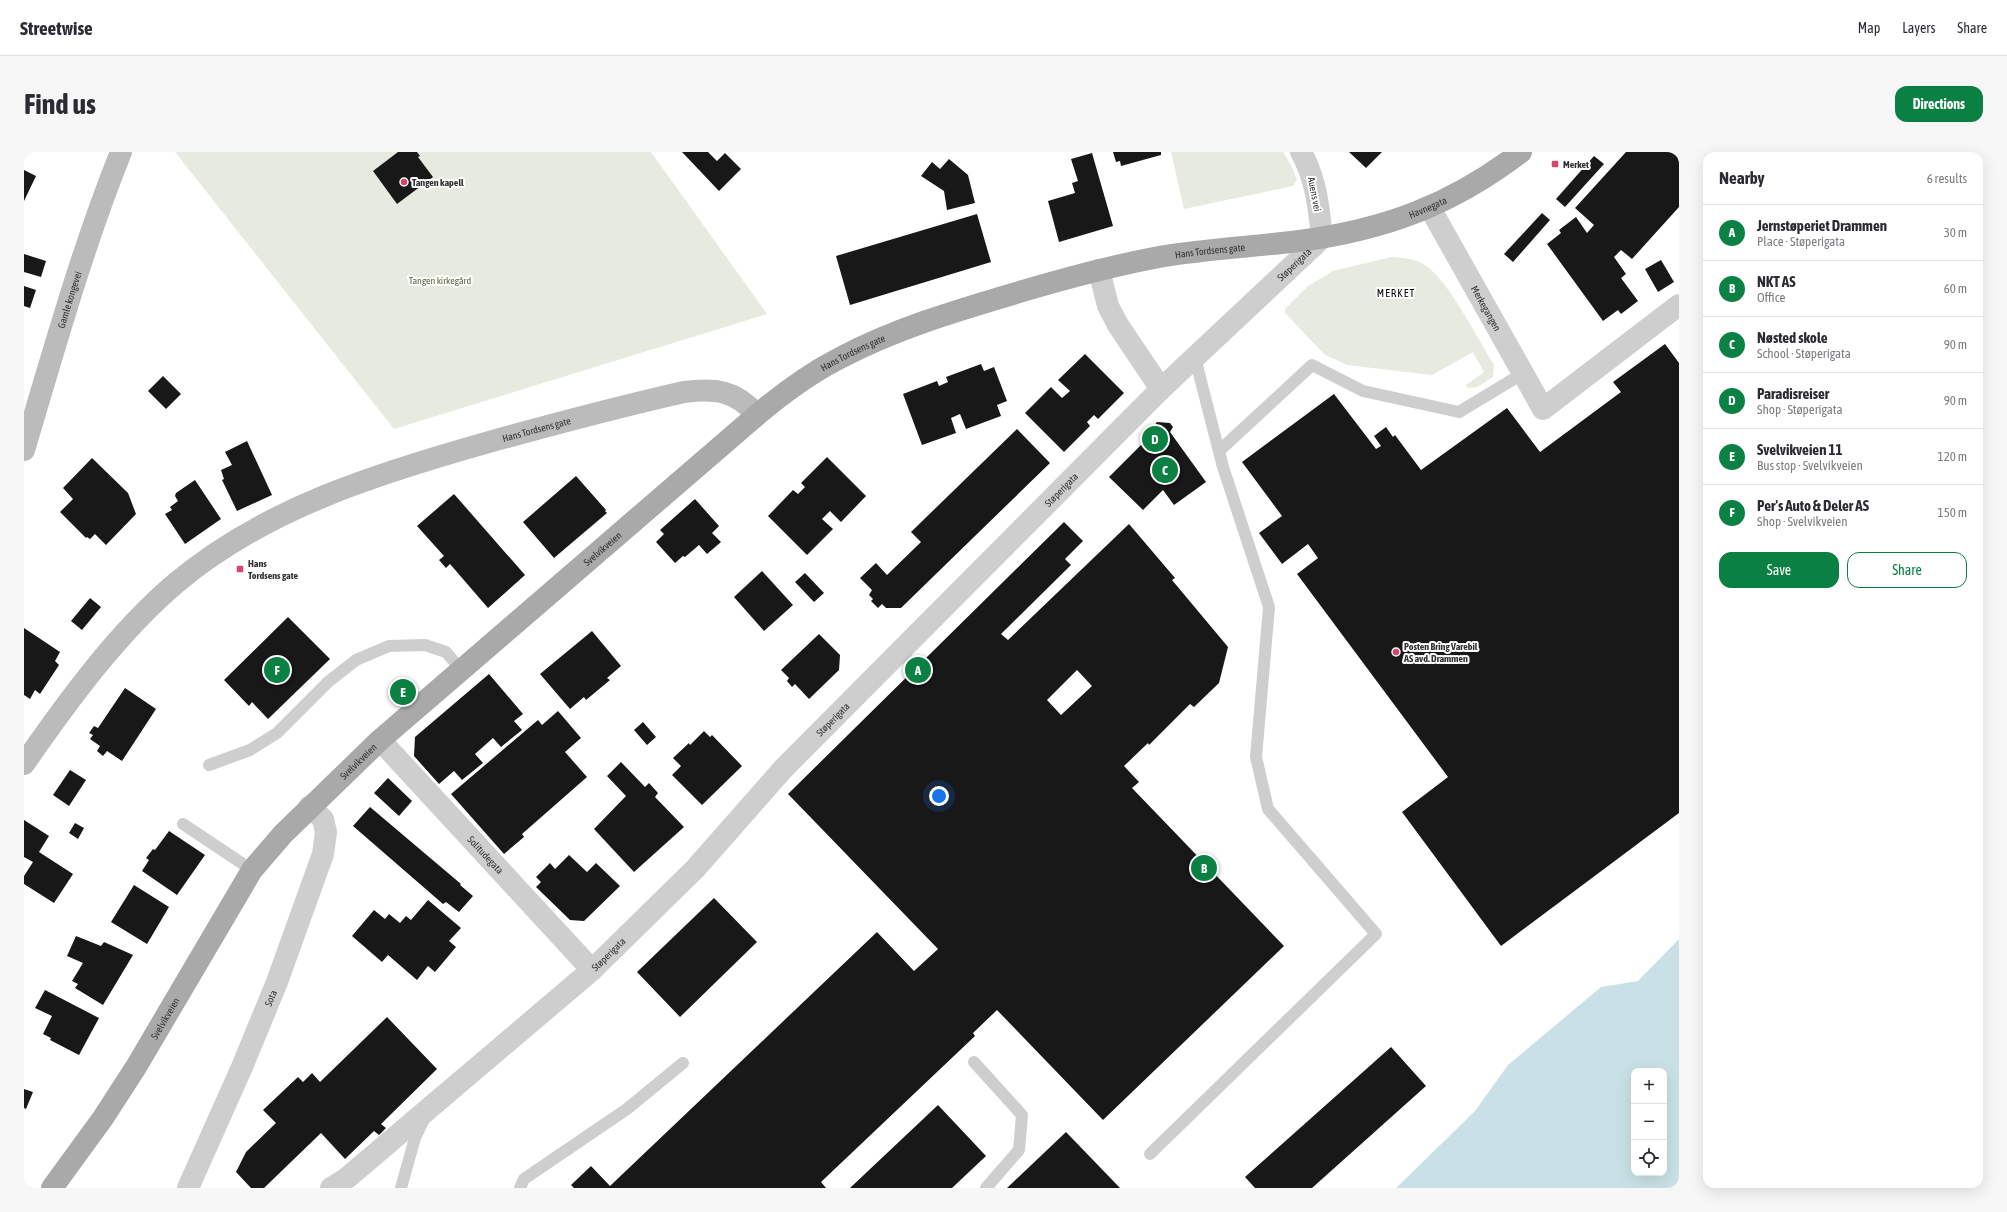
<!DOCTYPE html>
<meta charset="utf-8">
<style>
:root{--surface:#fff;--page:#f7f7f7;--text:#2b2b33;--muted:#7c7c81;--line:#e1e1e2;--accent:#0b8043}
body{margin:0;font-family:"Asap Condensed",sans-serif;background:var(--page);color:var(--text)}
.controls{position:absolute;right:12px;bottom:12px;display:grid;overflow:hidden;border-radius:8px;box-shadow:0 4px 16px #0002}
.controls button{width:36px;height:36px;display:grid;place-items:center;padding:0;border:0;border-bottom:1px solid var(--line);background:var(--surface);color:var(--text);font:20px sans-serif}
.you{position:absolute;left:915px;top:644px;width:14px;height:14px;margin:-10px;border:3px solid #fff;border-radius:50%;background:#1a73e8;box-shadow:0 0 0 6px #1a73e833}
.badge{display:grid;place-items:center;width:26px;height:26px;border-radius:50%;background:var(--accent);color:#fff;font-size:13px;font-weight:700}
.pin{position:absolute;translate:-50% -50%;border:2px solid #fff;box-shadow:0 1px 4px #0006}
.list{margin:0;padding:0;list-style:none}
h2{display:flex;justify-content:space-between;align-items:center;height:52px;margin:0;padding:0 16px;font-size:17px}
h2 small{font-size:13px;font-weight:400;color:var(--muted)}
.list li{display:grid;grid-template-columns:26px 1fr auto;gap:12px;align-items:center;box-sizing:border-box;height:56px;padding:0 16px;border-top:1px solid var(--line)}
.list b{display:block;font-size:15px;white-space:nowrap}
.list p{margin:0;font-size:13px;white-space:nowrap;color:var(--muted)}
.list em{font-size:13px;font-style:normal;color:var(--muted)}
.actions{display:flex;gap:8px;padding:12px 16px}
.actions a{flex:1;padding:9px 0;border:1px solid var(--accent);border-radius:12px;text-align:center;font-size:14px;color:var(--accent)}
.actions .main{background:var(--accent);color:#fff}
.icon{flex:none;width:22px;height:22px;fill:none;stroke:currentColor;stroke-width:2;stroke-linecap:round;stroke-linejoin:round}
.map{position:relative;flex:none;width:1655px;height:1036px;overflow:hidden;border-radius:12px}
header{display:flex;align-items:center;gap:24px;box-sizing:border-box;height:56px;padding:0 20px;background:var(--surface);border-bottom:1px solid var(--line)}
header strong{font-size:19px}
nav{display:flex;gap:22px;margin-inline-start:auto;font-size:14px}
.intro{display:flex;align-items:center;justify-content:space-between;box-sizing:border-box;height:96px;padding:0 24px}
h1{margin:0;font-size:28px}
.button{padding:10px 18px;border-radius:12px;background:var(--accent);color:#fff;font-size:14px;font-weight:700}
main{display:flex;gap:24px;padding:0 24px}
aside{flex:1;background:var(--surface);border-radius:12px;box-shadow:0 4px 16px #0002}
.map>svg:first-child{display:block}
.green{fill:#e7eade}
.water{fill:#c9e1e6;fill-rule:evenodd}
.building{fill:#181818;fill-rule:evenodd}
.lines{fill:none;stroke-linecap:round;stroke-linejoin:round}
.service{stroke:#cecece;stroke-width:12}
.minor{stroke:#cecece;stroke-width:22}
.secondary{stroke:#bbb;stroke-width:22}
.primary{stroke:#a9a9a9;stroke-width:22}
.poi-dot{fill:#d7446d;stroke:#fff;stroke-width:1.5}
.labels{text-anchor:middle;stroke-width:4;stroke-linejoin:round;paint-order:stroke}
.poi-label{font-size:10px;font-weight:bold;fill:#313131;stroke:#fff;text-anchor:start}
.street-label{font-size:10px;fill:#313131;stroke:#fff}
.park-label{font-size:10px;fill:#5d6a42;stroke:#fff}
.neighbourhood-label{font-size:11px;letter-spacing:1px;fill:#000;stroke:#fff}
</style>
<header>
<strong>Streetwise</strong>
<nav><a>Map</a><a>Layers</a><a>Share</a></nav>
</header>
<div class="intro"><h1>Find us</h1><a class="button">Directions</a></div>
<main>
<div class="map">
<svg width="1655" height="1036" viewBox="0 0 1655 1036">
<rect width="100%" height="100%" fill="#fff"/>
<!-- green -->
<g class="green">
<path d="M151 0H627L743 162 370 277Z"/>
<path d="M1147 0H1259L1267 13 1273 28 1269 34 1160 57Z"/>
<path d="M1367 105C1380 106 1391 106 1402 114 1424 128 1455 189 1470 213L1469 225 1453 235 1444 236 1442 233 1460 220 1449 200 1408 223 1323 213 1300 202 1261 161V157L1284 134 1309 119Z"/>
</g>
<!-- water -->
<path class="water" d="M1655 787V1036H1372L1451 959 1484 913 1577 835 1614 829ZM1610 919H1640V1021H1610Z"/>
<!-- building -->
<g class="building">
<path d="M374 0H393L396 4 394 5 409 25 373 52 349 19Z"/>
<path d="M658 0H684L693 9 701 1 717 17 695 39Z"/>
<path d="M1089 0H1137V3L1097 14 1096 9 1092 10Z"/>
<path d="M1325 0H1358L1342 16Z"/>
<path d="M1602 0H1655V55L1608 107 1597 98 1590 105 1602 122 1597 126 1614 149 1597 162 1594 158 1579 169 1523 92 1537 81 1535 78 1552 65 1563 81 1570 73 1551 56Z"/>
<path d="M1068 1 1089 74 1035 90 1024 49 1051 41 1048 31 1054 29 1047 7Z"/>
<path d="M1570 4 1580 12 1541 55 1532 47Z"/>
<path d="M925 7 944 23 951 51 923 58 920 39 897 24 908 10 916 17Z"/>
<path d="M0 18 12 24 0 49Z"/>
<path d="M1518 61 1526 68 1489 110 1480 102Z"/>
<path d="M953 62 967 110 826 153 812 104Z"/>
<path d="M0 102 22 109 17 125 0 120Z"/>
<path d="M1637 108 1650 130 1634 140 1621 117Z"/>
<path d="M0 134 12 138 6 156 0 154Z"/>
<path d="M1641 192 1655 211V661L1477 794 1378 660 1424 625 1273 422 1294 406 1284 392 1258 412 1235 381 1258 364 1218 310 1310 242 1352 297 1357 294 1350 284 1362 275 1369 285 1371 283 1397 318 1483 256 1516 300 1597 240 1589 230Z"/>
<path d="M1061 202 1100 241 1074 267 1070 263 1063 270 1066 274 1040 300 1001 261 1027 235 1038 246 1046 239 1034 228Z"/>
<path d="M957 212 960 219 970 215 983 249 973 253 977 264 942 277 936 262 927 266 932 281 898 293 879 242 913 229 915 234 924 230 922 225Z"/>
<path d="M139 224 157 242 142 257 124 239Z"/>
<path d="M1133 270 1146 271 1149 275 1146 280 1182 330 1150 353 1139 338 1119 358 1085 325 1131 279 1130 274Z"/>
<path d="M993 277 1026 311 877 456H862L858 452 854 456 847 449 849 447 845 443 848 438 836 426 852 411 863 423 897 390 887 380Z"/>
<path d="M223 289 248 343 213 359 198 328 200 327 197 318 208 313 201 300Z"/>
<path d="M803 305 842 344 817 370 806 359 798 367 809 377 783 403 744 364 769 338 774 342 781 335 777 331Z"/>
<path d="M68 306 104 341 112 362 82 393 71 382 66 387 63 385 62 386 36 360 49 347 39 336Z"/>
<path d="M552 324 582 358 581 359 583 361 530 406 499 370Z"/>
<path d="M171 328 197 367 161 392 141 362 148 358 146 355 154 349 151 344 152 341Z"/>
<path d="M430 342 501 423 464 456 426 412 422 416 415 408 420 404 393 374Z"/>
<path d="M671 347 695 374 688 381 697 390 683 402 675 393 661 405 659 404 651 411 632 390 640 382 636 378Z"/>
<path d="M1040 370 1059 389 1041 407 1047 413 977 482 984 488 1105 372 1151 426 1148 428 1204 495 1195 531 1170 555 1166 552 1125 593 1124 591 1100 614 1115 630 1108 636 1260 794 1079 968 973 858 949 881 951 884 797 1030 802 1036H550L547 1033 567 1014 586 1034 853 780 890 819 914 797 764 642ZM1053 518 1068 534 1037 563 1023 548Z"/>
<path d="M738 419 769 453 740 479 710 445Z"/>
<path d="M781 421 800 441 790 450 771 430Z"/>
<path d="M66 446 77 455 58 478 47 469Z"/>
<path d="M264 465 306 507 244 567 228 550 225 554 200 528Z"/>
<path d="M0 476 36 500 31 509 35 513 16 542 11 538 6 547 0 543Z"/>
<path d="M568 479 597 514 583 526 586 528 562 548 560 545 546 557 516 522Z"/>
<path d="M795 482 816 503 815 518 785 547 771 532 768 535 763 529 765 526 757 518Z"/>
<path d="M465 522 499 562 490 569 498 578 477 595 469 586 451 602 459 611 438 628 430 619 415 632 390 604 391 585Z"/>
<path d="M101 536 132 557 98 609 83 599 79 604 73 599 76 594 66 587 69 583 65 581 70 574 74 576Z"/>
<path d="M534 559 557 586 541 600 563 625 498 682 500 685 480 702 427 642 514 568 518 573Z"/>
<path d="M619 570 632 585 623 593 610 578Z"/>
<path d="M680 579 686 585 688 583 718 614 678 653 648 623 657 614 649 606 665 591 666 593Z"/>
<path d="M597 610 621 635 625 631 634 641 631 645 660 675 610 720 570 677 602 644 583 624Z"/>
<path d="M46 618 62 628 45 654 29 643Z"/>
<path d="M364 626 388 649 375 664 350 641Z"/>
<path d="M346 655 437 732 436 733 449 744 435 760 422 750 419 752 329 674Z"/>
<path d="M0 668 25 684 15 700 49 722 30 751 0 732V724L9 710 0 705Z"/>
<path d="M51 671 60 676 54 687 45 681Z"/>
<path d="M145 679 181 703 153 743 118 719 125 708 122 706 129 697 131 698Z"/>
<path d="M545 703 563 720 572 711 596 734 560 769 546 768 512 735 517 730 512 725 526 711 531 717Z"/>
<path d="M110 733 145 755 123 792 87 770Z"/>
<path d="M690 746 733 790 656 865 613 820Z"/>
<path d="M404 748 437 776 425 789 432 795 411 820 404 814 393 828 364 803 358 810 328 784 350 758 361 767 365 762 376 771 382 764 387 768Z"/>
<path d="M52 784 77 794 80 790 109 803 79 853 51 836 54 832 48 829 59 811 43 804Z"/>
<path d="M21 838 75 866 55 903 26 888 27 886 19 882 28 864 11 856Z"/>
<path d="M363 865 413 917 357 972 362 976 355 983 350 979 321 1007 297 981 240 1036H227L212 1020 222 1000 252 971 239 958 274 925 279 930 288 921 296 930Z"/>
<path d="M1367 895 1402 934 1288 1036H1231L1221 1025Z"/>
<path d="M0 937 9 940 2 957 0 956Z"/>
<path d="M914 953 962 1004 928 1036H826Z"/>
<path d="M1042 980 1096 1036H983Z"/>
</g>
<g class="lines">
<!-- service -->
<g class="service">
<path d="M1195 299 1288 213 1339 239 1435 260 1498 222"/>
<path d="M185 613 226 598 253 581 304 530 332 508 365 494 401 493 422 500 437 518"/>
<path d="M159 672 228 718"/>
<path d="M950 910 998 963 995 998 962 1036"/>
<path d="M1126 1002 1352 782 1244 657 1232 605 1245 455 1199 315 1171 206"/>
<path d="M377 1036 391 986 400 967"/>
<path d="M496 1036 500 1027 603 957 659 911"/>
</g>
<!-- minor -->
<g class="minor">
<path id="s1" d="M1406 56 1519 257 1655 153"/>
<path d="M1075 118 1084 154 1094 173 1137 237"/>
<path id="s2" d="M356 588 568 818"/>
<path id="s3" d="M164 1036 218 915 253 830 299 702 302 680 299 667 285 655"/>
<path id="s4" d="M307 1036 323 1026 568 818 671 717 759 617 1137 237 1298 86C1295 55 1292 27 1277 0"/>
</g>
<!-- secondary -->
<g class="secondary">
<path id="s5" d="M0 298C30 198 58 97 97 0"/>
<path id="s6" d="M0 612C43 550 94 480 152 431 241 356 355 321 465 290 530 272 594 255 660 240 691 236 711 238 733 263"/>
</g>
<!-- primary -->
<path class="primary" id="s7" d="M28 1036 79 966 112 915 228 718 259 682 356 588 733 263C758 242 785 222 814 207 870 177 931 159 992 141 1039 127 1087 114 1135 105 1181 97 1228 95 1275 89 1360 78 1428 53 1497 0"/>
</g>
<!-- markers -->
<g class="poi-dot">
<rect x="1527" y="8" width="8" height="8" rx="2"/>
<circle cx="380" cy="30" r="4"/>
<rect x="212" y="413" width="8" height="8" rx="2"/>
<circle cx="1372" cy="500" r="4"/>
</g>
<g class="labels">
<!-- poi labels -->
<g class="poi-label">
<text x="1539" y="16">Merket</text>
<text x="388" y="34">Tangen kapell</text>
<text x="224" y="415">Hans<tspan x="224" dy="12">Tordsens gate</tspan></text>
<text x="1380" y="498">Posten Bring Varebil<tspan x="1380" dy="12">AS avd. Drammen</tspan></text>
</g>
<!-- street labels -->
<g class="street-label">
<text transform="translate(1291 42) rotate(79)" y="4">Auens vei</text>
<text dy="4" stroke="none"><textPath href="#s7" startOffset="1767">Havnegata</textPath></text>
<text dy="4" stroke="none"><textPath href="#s7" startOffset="1544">Hans Tordsens gate</textPath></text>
<text dy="4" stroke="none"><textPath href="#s4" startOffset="1336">Støperigata</textPath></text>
<text dy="4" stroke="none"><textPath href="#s5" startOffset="157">Gamle kongevei</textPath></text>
<text dy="4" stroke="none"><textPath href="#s1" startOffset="115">Merkegangen</textPath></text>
<text dy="4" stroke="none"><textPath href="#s7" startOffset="1171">Hans Tordsens gate</textPath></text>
<text dy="4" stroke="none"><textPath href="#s6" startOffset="632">Hans Tordsens gate</textPath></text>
<text dy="4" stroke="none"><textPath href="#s4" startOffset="1012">Støperigata</textPath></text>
<text dy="4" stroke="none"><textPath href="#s7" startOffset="852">Svelvikveien</textPath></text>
<text dy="4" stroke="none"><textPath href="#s4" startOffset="688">Støperigata</textPath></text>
<text dy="4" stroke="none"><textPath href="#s7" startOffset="528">Svelvikveien</textPath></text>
<text dy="4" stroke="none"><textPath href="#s2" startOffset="156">Solitudegata</textPath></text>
<text dy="4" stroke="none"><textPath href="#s4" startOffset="363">Støperigata</textPath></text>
<text dy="4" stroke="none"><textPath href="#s3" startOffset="207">Sota</textPath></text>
<text dy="4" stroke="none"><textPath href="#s7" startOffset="204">Svelvikveien</textPath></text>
</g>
<!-- park labels -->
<g class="park-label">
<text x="416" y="132">Tangen kirkegård</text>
</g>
<!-- neighbourhood labels -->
<g class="neighbourhood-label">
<text x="1372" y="145">MERKET</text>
</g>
</g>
</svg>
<div class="controls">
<button>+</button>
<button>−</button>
<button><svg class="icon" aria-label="locate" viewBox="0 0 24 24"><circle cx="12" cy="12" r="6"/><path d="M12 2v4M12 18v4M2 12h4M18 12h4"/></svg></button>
</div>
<div class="you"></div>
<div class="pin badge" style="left:894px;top:518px">A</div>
<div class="pin badge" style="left:1180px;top:716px">B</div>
<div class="pin badge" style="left:1141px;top:318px">C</div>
<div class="pin badge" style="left:1131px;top:287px">D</div>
<div class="pin badge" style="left:379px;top:540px">E</div>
<div class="pin badge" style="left:253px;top:518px">F</div>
</div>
<aside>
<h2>Nearby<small>6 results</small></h2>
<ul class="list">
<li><span class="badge">A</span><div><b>Jernstøperiet Drammen</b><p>Place · Støperigata</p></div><em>30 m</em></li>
<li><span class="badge">B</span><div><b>NKT AS</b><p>Office</p></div><em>60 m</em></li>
<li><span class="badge">C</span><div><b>Nøsted skole</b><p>School · Støperigata</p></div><em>90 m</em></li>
<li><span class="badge">D</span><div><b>Paradisreiser</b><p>Shop · Støperigata</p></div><em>90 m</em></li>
<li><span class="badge">E</span><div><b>Svelvikveien 11</b><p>Bus stop · Svelvikveien</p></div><em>120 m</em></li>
<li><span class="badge">F</span><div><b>Per's Auto &amp; Deler AS</b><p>Shop · Svelvikveien</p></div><em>150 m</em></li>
</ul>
<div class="actions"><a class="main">Save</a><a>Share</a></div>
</aside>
</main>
